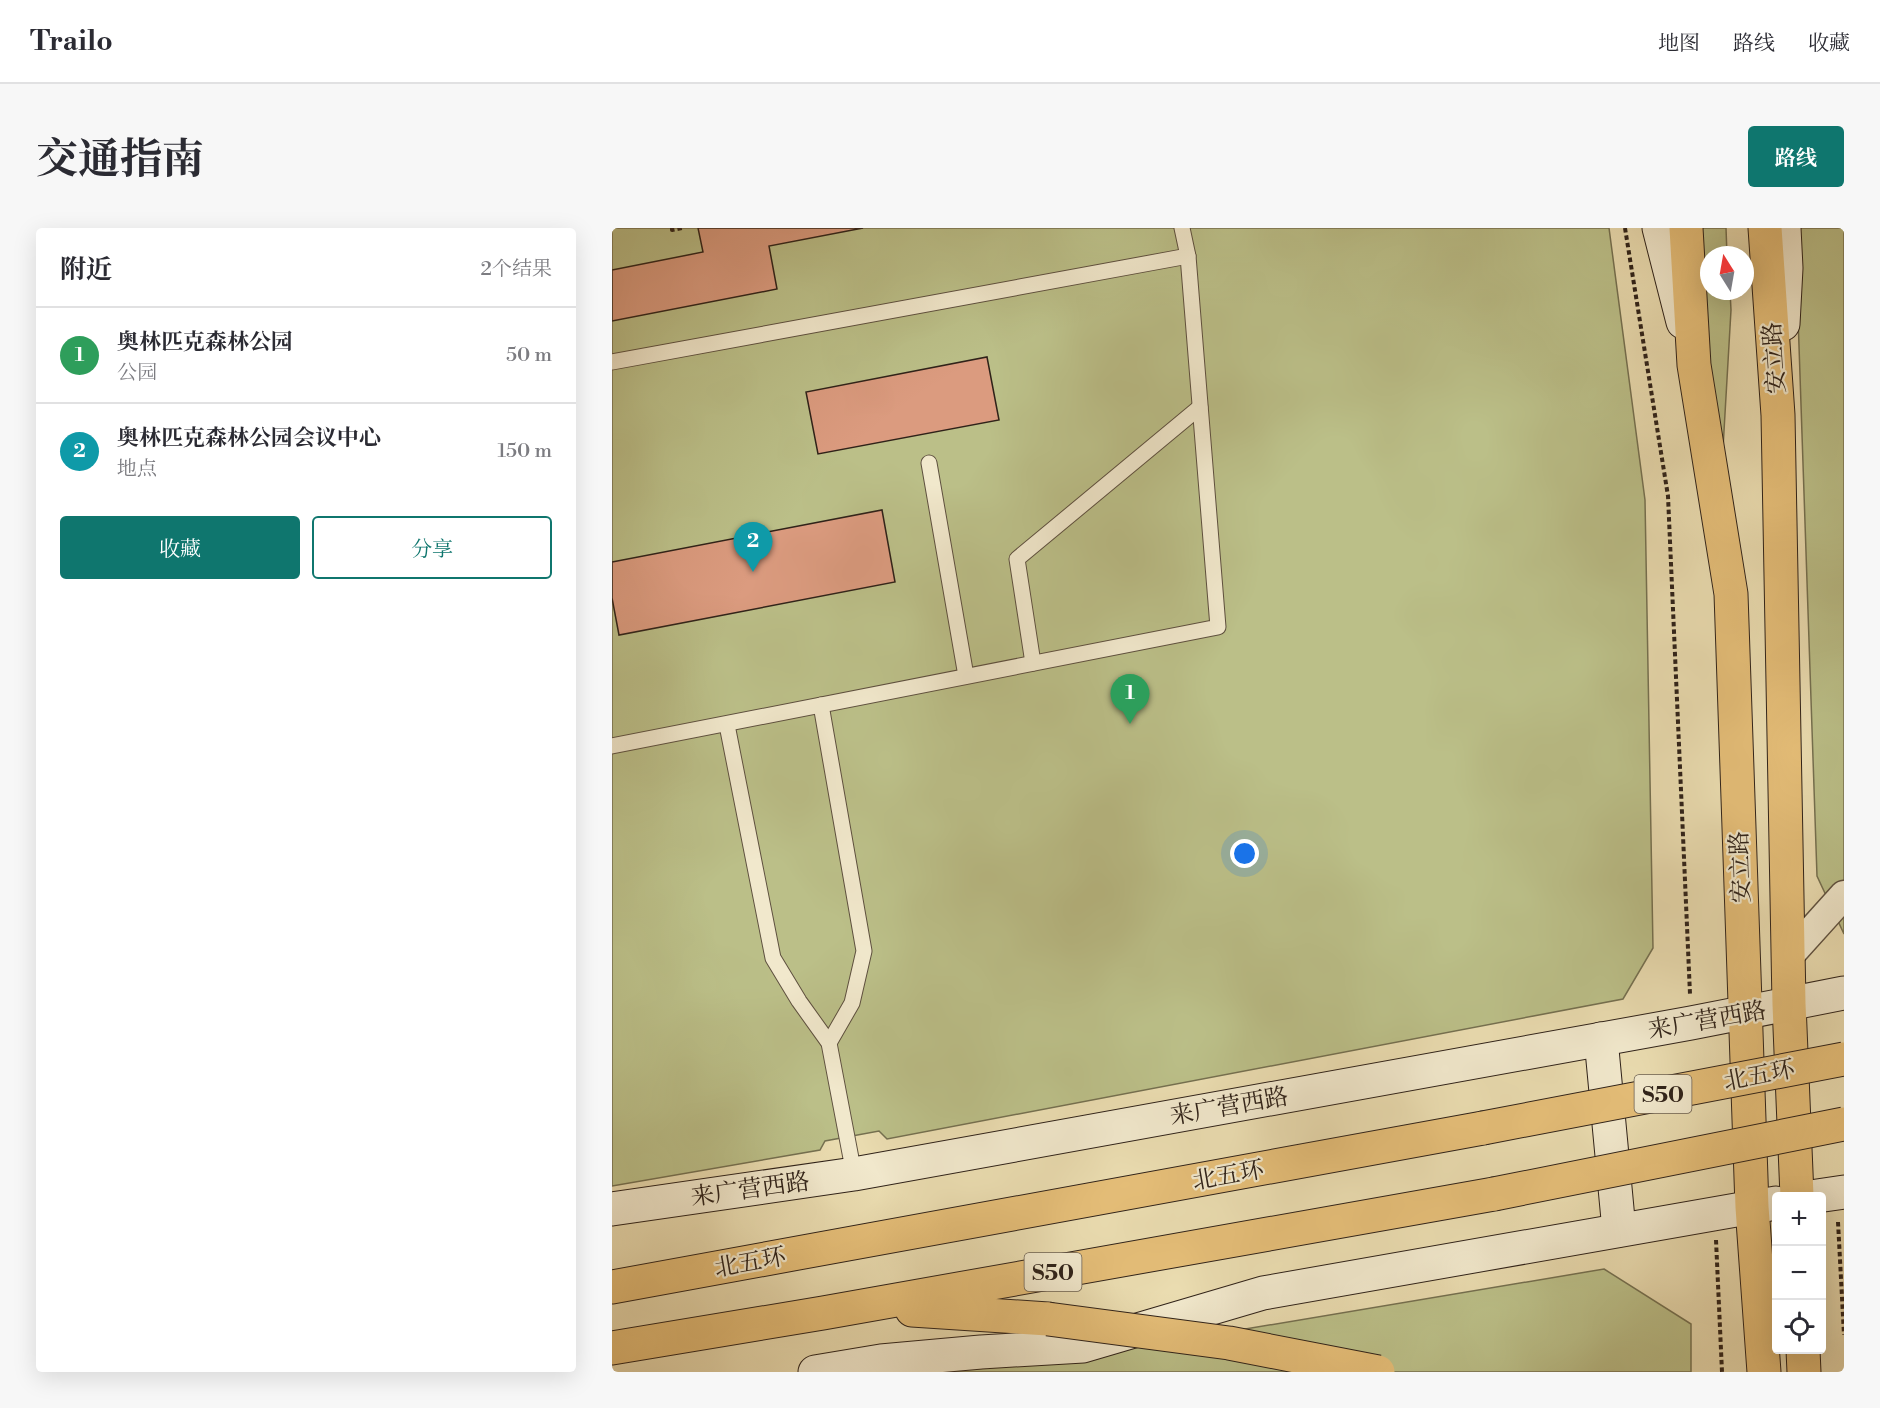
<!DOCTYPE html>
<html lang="zh">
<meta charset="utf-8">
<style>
:root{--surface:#fff;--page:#f7f7f7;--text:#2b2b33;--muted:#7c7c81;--line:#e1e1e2;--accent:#0f766e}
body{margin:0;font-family:"Libre Bodoni","Noto Serif SC",serif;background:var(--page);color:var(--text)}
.controls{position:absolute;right:18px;bottom:18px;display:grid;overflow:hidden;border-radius:6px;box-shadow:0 6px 24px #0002}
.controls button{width:54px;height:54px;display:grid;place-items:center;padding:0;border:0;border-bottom:2px solid var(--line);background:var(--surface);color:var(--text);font:30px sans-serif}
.compass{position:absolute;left:1088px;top:18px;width:54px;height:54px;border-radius:50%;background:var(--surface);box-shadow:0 6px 24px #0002;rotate:349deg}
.you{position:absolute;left:633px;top:626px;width:21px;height:21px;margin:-15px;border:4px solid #fff;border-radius:50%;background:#1a73e8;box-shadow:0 0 0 9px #1a73e833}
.badge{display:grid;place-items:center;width:39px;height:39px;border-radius:50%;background:var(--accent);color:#fff;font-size:20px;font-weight:700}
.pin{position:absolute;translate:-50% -50px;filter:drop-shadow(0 2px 3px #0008)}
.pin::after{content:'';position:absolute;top:32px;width:21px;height:18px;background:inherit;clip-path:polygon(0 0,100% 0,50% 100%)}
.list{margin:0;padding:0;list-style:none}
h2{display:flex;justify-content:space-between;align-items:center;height:78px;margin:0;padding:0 24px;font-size:26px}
h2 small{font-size:20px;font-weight:400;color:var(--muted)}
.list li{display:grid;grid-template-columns:39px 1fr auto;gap:18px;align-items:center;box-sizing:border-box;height:96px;padding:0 24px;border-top:2px solid var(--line)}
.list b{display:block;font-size:22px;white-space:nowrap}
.list p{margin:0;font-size:20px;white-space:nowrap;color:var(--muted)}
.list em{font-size:20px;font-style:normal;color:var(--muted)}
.actions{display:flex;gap:12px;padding:18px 24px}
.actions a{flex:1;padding:14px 0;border:2px solid var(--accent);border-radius:6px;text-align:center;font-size:21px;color:var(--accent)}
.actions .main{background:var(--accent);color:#fff}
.icon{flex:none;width:33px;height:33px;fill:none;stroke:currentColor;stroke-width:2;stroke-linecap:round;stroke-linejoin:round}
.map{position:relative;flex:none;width:1232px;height:1144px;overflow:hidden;border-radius:6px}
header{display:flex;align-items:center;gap:36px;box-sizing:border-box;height:84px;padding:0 30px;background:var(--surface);border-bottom:2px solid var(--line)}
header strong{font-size:28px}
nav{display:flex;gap:33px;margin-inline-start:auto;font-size:21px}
.intro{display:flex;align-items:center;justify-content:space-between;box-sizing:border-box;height:144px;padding:0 36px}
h1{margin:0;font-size:42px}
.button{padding:15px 27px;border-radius:6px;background:var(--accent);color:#fff;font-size:21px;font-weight:700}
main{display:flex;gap:36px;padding:0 36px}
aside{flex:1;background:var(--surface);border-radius:6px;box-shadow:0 6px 24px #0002}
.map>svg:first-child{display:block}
.green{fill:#bbbf88;stroke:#757050;stroke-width:1.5}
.building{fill:#db9b7f;stroke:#2f2219;stroke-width:1.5}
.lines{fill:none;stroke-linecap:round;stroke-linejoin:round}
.lane-casing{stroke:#5e503f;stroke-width:17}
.street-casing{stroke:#5e503f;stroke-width:31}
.secondary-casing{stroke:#2f2219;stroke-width:35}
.primary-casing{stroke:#2f2219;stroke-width:35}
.highway-casing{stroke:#2f2219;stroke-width:35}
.path{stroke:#2f2219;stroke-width:4;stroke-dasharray:4.5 3;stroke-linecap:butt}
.lane{stroke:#f1e8cc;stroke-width:15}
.street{stroke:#f1e8cc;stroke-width:28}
.secondary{stroke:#f1e8cc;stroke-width:33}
.primary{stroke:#e5be78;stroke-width:33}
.highway{stroke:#e5be78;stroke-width:33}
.highway-bridge-casing{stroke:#2f2219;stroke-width:35;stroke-linecap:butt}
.highway-bridge{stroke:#e5be78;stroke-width:33}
.labels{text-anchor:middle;stroke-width:4.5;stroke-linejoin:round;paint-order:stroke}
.shield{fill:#f1e8cc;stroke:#695d4f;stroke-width:1.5}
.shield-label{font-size:22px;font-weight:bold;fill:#2f2219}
.street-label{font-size:24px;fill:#2f2219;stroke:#f1e8cc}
</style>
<header>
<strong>Trailo</strong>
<nav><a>地图</a><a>路线</a><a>收藏</a></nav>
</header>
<div class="intro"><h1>交通指南</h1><a class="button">路线</a></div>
<main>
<aside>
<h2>附近<small>2个结果</small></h2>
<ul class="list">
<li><span class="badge" style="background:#2e9e5b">1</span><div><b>奥林匹克森林公园</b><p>公园</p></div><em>50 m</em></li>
<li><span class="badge" style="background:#0f9aa8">2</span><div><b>奥林匹克森林公园会议中心</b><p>地点</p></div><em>150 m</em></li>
</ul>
<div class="actions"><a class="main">收藏</a><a>分享</a></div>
</aside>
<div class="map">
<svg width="1232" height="1144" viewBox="0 0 1232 1144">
<rect width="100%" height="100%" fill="#eadcb0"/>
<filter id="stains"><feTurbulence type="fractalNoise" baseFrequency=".00333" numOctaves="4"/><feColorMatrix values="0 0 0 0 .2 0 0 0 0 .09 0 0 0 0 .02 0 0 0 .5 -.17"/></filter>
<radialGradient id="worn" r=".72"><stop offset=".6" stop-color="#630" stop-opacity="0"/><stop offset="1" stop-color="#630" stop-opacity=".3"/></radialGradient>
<!-- green -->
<g class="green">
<path d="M0 0H997L1033 272 1041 720 1011 771 275 911 267 903 213 913 208 922 0 958Z"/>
<path d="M1078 0H1114L1115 27H1097V63H1118L1119 82 1109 255Z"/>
<path d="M1183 0H1232V706L1205 648Z"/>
<path d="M992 1041 1079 1096V1144H301L532 1118Z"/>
</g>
<!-- building -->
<g class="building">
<path d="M86 0H251L157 18 165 61 0 93V42L91 24Z"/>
<path d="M375 129 387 192 206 226 194 164Z"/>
<path d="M270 282 283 354 7 407 0 370V334Z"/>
</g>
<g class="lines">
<defs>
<g id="lane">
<path d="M0 134 576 28"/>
<path d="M317 235 354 448"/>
<path d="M421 435 405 331 588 179"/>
<path d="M209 477 252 723 240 775 217 815"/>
<path d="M115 497 161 730 187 773 217 815 242 946"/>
<path d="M0 518 606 399 576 28 570 0"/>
</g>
<path id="street" d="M1176 729 1232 667"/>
<g id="secondary">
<path d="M1047 0 1071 94"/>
<path d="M1171 96 1174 40 1172 0"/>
<path d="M989 811 1007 1002"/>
<path d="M1205 968 1232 964"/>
<path d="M0 981 242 946 1079 795 1232 765"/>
<path d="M203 1144 269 1133 369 1124 471 1118 651 1065 1164 975"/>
</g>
<g id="primary">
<path d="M1074 0 1082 137 1119 366 1140 979 1152 1144"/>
<path d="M1153 0 1166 187 1177 776 1185 968"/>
<path d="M1191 1122 1192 1144"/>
</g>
<g id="highway">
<path d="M0 1059 871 900"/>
<path d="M300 1082 436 1091"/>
<path d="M0 1120 211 1085 882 966"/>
</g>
</defs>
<!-- lane casing -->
<use href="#lane" class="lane-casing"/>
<!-- street casing -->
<use href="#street" class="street-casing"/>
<!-- secondary casing -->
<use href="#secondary" class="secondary-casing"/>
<!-- primary casing -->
<use href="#primary" class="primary-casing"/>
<!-- highway casing -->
<use href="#highway" class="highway-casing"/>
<!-- path -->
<g class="path">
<path d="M60 0V2L70 0"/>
<path d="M1013 0 1056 268 1078 766"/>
<path d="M1226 994 1232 1107"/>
<path d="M1104 1012 1110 1144"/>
</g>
<!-- lane -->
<use href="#lane" class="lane"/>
<!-- street -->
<use href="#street" class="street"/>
<!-- secondary -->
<use href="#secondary" class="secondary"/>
<!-- primary -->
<use href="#primary" class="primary"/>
<!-- highway -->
<use href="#highway" class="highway"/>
<defs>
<g id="highway-bridge">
<path d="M871 900 1232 831"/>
<path d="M882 966 1232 896"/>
<path d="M436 1091 617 1115 766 1144"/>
</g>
</defs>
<!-- highway-bridge casing -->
<use href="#highway-bridge" class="highway-bridge-casing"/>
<!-- highway-bridge -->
<use href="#highway-bridge" class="highway-bridge"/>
</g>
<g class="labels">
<!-- shield labels -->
<g class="shield">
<rect x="1022.5" y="847" width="57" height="38" rx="4.5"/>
<rect x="412.5" y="1025" width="57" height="38" rx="4.5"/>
</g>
<g class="shield-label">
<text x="1051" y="874">S50</text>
<text x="441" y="1052">S50</text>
</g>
<!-- street labels -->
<g class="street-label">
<text transform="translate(1162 130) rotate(-94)" y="8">安立路</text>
<text transform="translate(1128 639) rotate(-92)" y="8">安立路</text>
<text transform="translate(1095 792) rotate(-10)" y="8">来广营西路</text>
<text transform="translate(1147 847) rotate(-11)" y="8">北五环</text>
<text transform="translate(617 878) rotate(-10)" y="8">来广营西路</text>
<text transform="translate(616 947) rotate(-10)" y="8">北五环</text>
<text transform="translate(138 961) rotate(-8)" y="8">来广营西路</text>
<text transform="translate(138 1034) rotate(-10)" y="8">北五环</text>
</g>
</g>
<rect width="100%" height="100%" filter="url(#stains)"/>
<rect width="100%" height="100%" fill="url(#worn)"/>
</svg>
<div class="controls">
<button>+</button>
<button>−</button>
<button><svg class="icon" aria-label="locate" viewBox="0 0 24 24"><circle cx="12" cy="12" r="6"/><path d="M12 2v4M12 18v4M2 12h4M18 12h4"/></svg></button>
</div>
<svg class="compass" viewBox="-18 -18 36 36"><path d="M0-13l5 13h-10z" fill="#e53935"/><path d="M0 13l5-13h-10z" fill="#7c7c81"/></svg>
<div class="you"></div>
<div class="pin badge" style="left:518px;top:496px;background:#2e9e5b">1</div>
<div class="pin badge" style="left:141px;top:344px;background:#0f9aa8">2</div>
</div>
</main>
